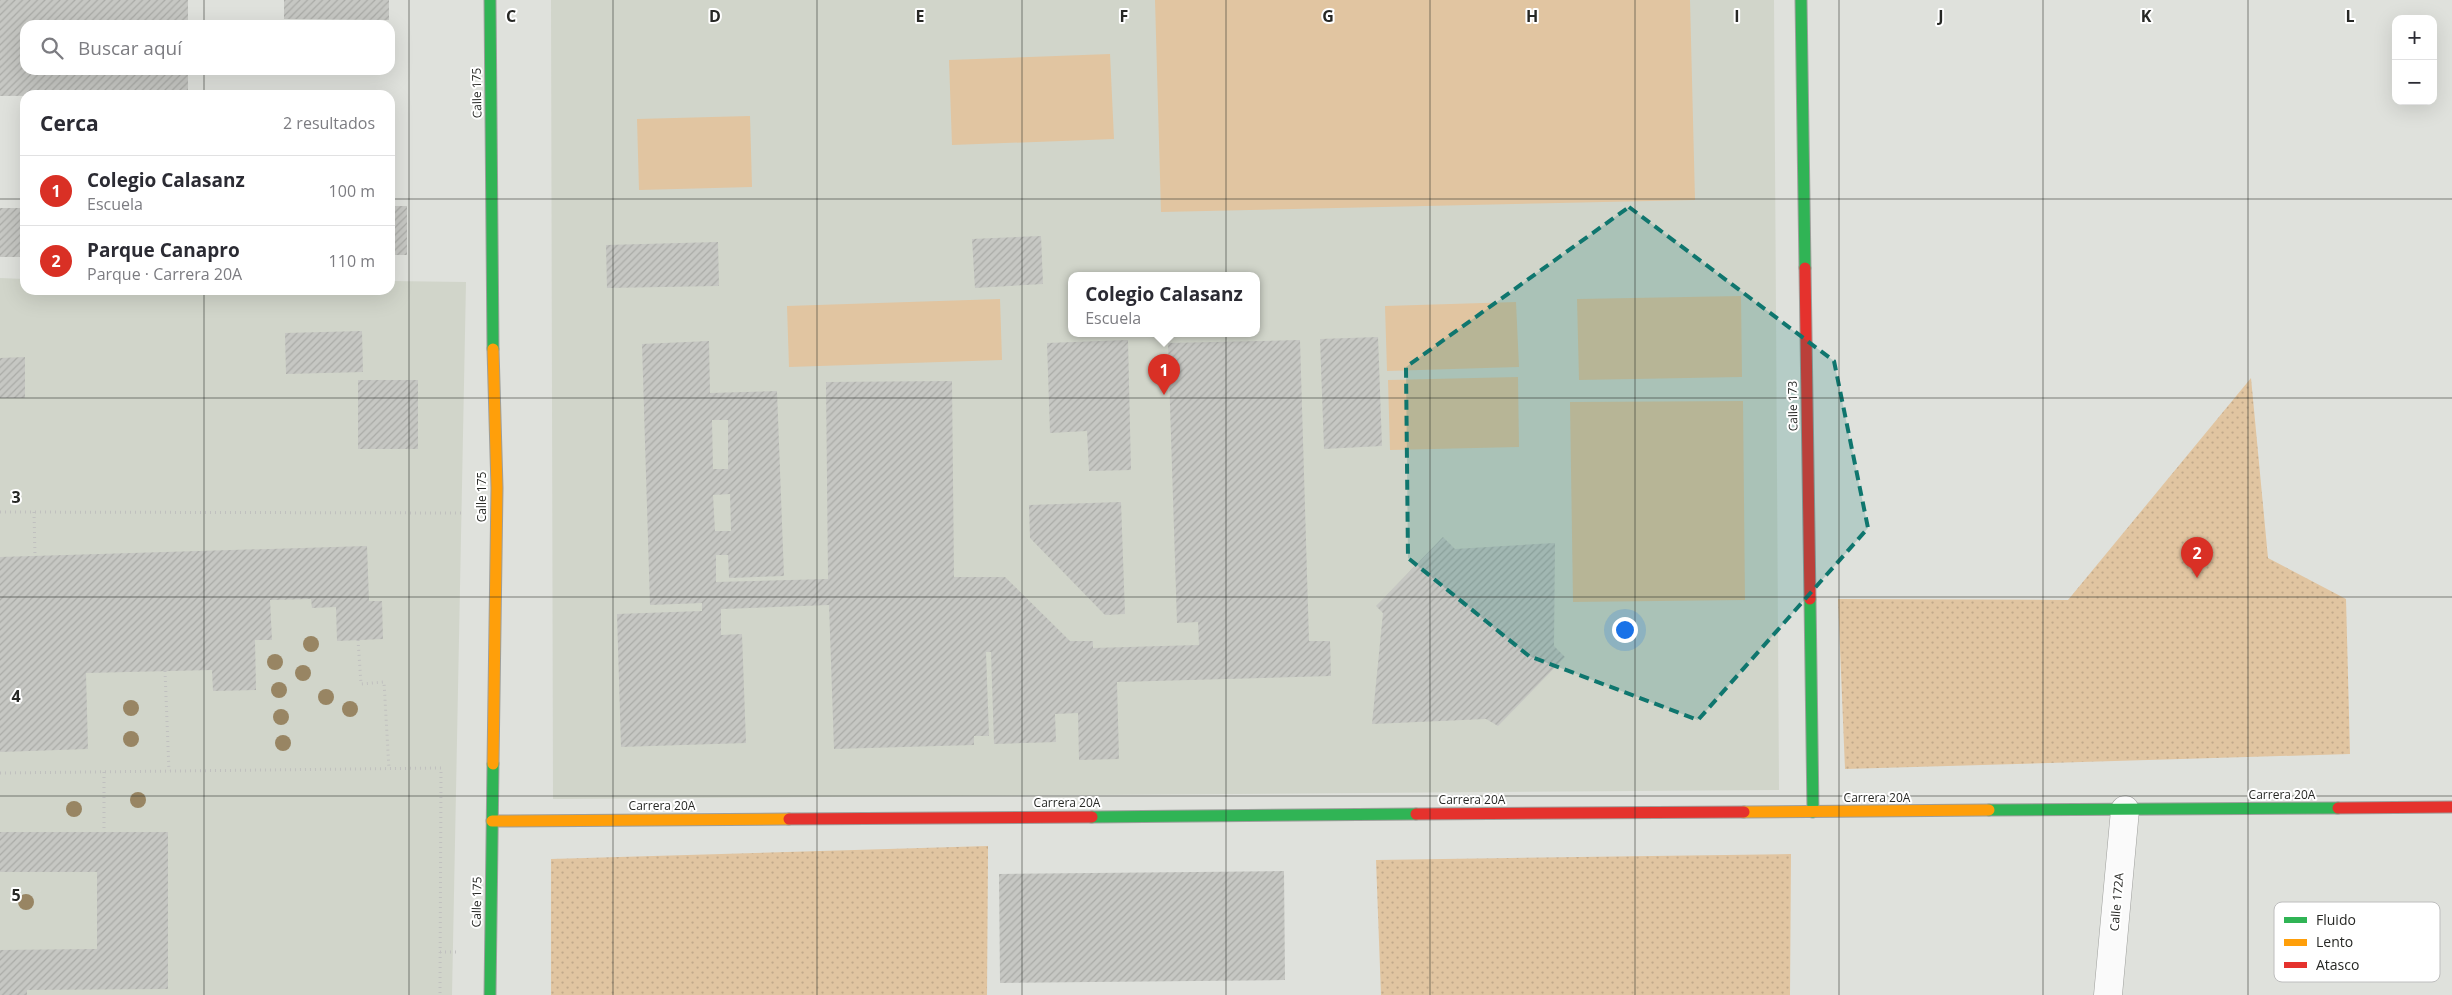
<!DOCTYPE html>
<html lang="es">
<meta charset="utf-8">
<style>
:root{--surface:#fff;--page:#f2f2f3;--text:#2b2b33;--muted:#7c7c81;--line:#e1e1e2;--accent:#d93025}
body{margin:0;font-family:"Open Sans",sans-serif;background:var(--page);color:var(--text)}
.controls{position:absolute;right:15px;top:15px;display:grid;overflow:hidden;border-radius:10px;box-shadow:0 5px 20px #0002}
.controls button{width:45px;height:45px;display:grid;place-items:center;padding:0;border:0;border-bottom:1px solid var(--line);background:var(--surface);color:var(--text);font:25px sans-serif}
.you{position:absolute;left:1624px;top:629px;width:18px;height:18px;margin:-12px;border:4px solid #fff;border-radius:50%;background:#1a73e8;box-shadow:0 0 0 8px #1a73e833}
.badge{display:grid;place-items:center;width:32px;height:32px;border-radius:50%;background:var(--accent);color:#fff;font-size:16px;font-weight:700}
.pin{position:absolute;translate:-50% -41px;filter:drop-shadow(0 1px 2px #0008)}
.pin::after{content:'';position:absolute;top:26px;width:18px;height:15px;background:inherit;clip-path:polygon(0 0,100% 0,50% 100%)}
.popup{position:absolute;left:1068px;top:272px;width:192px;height:65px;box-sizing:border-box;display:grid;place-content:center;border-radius:10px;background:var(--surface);filter:drop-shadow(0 1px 4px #0005);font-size:16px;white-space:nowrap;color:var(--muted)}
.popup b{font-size:19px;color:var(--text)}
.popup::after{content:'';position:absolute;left:50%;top:100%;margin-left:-10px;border:10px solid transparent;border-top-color:var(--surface)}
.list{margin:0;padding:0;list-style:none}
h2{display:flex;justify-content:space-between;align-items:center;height:65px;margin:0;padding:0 20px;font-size:21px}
h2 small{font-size:16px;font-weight:400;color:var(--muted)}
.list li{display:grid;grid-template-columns:32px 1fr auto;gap:15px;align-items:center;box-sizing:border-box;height:70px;padding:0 20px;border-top:1px solid var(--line)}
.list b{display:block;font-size:19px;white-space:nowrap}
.list p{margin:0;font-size:16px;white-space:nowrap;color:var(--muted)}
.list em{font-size:16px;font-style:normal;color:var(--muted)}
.icon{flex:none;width:28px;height:28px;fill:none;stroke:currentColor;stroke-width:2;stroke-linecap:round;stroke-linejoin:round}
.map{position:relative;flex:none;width:2452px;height:995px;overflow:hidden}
.search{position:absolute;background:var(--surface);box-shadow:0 5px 20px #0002;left:20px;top:20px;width:375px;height:55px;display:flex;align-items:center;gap:12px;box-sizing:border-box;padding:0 18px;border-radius:15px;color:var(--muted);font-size:19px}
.panel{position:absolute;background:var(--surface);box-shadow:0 5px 20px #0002;left:20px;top:90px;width:375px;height:205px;border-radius:15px}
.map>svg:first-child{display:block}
.built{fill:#d1d5ca;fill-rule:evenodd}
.grass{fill:url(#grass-dots)}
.pitch{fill:#e1c5a1}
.building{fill:url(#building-hatch);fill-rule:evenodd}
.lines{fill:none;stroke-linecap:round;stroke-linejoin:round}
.street-casing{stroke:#9d9e9b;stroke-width:29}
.fast-casing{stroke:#9d9e9b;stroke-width:13}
.slow-casing{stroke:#9d9e9b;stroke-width:13}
.jam-casing{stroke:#9d9e9b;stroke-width:13}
.path{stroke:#c0c0bf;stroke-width:3;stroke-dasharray:1 4;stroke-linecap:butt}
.street{stroke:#fafafa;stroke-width:28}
.fast{stroke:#30b455;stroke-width:11}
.slow{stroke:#ff9f0a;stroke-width:11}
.jam{stroke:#e5322d;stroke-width:11}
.tree{fill:#988563}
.marked{fill:#0f766e;fill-opacity:0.2;stroke:#0f766e;stroke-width:4;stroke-dasharray:10 6;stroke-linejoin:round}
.grid{fill:none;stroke:#272825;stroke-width:1;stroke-opacity:0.55}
.labels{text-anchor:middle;stroke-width:4;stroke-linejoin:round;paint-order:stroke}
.street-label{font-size:12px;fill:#272825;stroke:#fff}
.key{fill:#fff;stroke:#bebebe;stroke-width:1}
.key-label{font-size:14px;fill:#272825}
.grid-label{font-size:16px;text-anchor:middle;font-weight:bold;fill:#272825;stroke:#fff;stroke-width:4;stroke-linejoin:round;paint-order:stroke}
</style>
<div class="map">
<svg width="2452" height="995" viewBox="0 0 2452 995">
<defs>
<pattern id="grass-dots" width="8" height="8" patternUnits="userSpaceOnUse" patternTransform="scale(1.25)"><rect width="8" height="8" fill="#e1c5a1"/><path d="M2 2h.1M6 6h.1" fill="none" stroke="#c1a98a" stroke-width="1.8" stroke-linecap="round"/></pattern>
<pattern id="building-hatch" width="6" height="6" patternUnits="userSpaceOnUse" patternTransform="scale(1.25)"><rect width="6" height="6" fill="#c6c7c3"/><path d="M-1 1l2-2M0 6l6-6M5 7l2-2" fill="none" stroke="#aaaba7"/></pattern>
</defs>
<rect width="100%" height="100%" fill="#dfe1dc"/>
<!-- built -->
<g class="built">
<path d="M551 0H1774L1779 790 553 799ZM1072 276H1256V334H1072Z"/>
<path d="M0 278 25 279V290H390V281L466 282 452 995H0Z"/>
</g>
<!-- grass -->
<g class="grass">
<path d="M2251 378 2268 558 2346 599 2350 754 1845 769 1838 599 2068 600Z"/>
<path d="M988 846 987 995H551V859Z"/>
<path d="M1791 854 1790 995H1381L1376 860Z"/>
</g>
<!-- pitch -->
<g class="pitch">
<path d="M1155 0H1690L1695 200 1161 212Z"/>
<path d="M1110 54 1114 139 952 145 949 60Z"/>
<path d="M750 116 752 187 639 190 637 119Z"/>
<path d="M1741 296 1742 377 1579 380 1577 299Z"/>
<path d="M1000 299 1002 360 789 367 787 306Z"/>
<path d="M1516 302 1519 367 1387 371 1385 306Z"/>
<path d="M1518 377 1519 447 1390 450 1388 380Z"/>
<path d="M1743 401 1745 600 1573 602 1570 402Z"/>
</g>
<!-- building -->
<g class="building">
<path d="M0 0H188V25H25V70H188V95L0 96Z"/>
<path d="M284 0H389V20L284 19Z"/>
<rect x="390" y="206" width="17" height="49"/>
<rect x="0" y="208" width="25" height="49"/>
<path d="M1041 236 1043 284 975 288 972 239Z"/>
<path d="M718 242 719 286 607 288 606 245Z"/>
<path d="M362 331 363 372 286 374 285 333Z"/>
<path d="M1378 337 1382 446 1324 449 1320 339Z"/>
<path d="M1128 340 1131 470 1089 471 1087 431 1050 433 1047 343Z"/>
<path d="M1300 340 1309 641H1330L1331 676 1117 682 1119 759 1079 760 1078 713 1055 714 1056 742 994 744 991 652H986L989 736H974V745L834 749 829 605 721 609V635L742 634 746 743 621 747 617 614 702 611V603L650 605 642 344 709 341 710 393 777 391 784 576 729 578 728 555H716V582L828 579 826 382 952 381 954 577H1005L1070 641H1093V648L1199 645 1198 622 1177 623 1168 343ZM712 420H728V469H713ZM730 494 731 531H715L713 495Z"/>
<path d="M25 357V398H0V358Z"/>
<rect x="358" y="380" width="60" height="69"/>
<path d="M1121 502 1125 614 1105 615 1030 538 1029 505Z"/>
<path d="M1443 537 1455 549 1555 543 1554 646 1565 657 1498 726 1486 719 1372 724 1383 613 1376 606Z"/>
<path d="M367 546 369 601H382L383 639 337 641 336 607 312 608 311 599 270 600 272 640H255L256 690 213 691 212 670 86 673 88 749 0 752V557Z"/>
<path d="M0 832H168V989L27 990V995H0V950L97 949V872H0Z"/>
<path d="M1284 871 1285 980 1000 983 999 874Z"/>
</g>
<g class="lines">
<defs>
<path id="street" d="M2108 995 2125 810"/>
<g id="fast">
<path d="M490 0 493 349"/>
<path d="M1801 0 1805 268"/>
<path d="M1810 599 1813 812"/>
<path d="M1989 810 2338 808"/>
<path d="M1092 817 1416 814"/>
<path d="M490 995 493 764"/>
</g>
<g id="slow">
<path d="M493 349 497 488 493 764"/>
<path d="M1744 812 1989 810"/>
<path d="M492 821 789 819"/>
</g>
<g id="jam">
<path d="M1805 268 1810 599"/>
<path d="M2338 808 2452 807"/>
<path d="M1416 814 1744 812"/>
<path d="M789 819 1092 817"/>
</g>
</defs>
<!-- street casing -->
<use href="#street" class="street-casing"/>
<!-- fast casing -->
<use href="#fast" class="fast-casing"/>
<!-- slow casing -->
<use href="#slow" class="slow-casing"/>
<!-- jam casing -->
<use href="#jam" class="jam-casing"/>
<!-- path -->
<g class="path">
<path d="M0 512 465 513"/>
<path d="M34 512 35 556"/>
<path d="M358 640 361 684 384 682 389 769"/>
<path d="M165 671 169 771"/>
<path d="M104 772V832"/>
<path d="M0 773 441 768 440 995"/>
<path d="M440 952H457"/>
</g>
<!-- street -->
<use href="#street" class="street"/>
<!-- fast -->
<use href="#fast" class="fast"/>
<!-- slow -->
<use href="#slow" class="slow"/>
<!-- jam -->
<use href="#jam" class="jam"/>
</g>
<!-- trees -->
<g class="tree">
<circle cx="311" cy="644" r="8"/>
<circle cx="275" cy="662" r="8"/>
<circle cx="303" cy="673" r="8"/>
<circle cx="279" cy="690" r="8"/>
<circle cx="326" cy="697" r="8"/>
<circle cx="131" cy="708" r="8"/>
<circle cx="350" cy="709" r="8"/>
<circle cx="281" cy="717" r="8"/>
<circle cx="131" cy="739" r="8"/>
<circle cx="283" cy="743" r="8"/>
<circle cx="138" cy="800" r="8"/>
<circle cx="74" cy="809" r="8"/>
<circle cx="26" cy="902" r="8"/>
</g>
<!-- marked area -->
<path class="marked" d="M1629 207 1834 361 1868 528 1698 720 1529 656 1408 558 1406 367Z"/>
<!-- grid -->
<path class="grid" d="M204 0V25M409 0V995M613 0V995M817 0V995M1022 0V995M1226 0V995M1430 0V995M1635 0V995M1839 0V995M2043 0V995M2248 0V995M204 70V95M0 199H25M390 199H2452M204 290V995M0 398H2452M0 597H2452M0 796H2452"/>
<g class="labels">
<!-- street labels -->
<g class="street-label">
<text transform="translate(477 93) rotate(-91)" y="4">Calle 175</text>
<text transform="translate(1793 406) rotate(-91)" y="4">Calle 173</text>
<text transform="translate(482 497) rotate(-90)" y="4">Calle 175</text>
<text x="2282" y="799">Carrera 20A</text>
<text x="1877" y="802">Carrera 20A</text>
<text x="1472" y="804">Carrera 20A</text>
<text x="1067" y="807">Carrera 20A</text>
<text x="662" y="810">Carrera 20A</text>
<text transform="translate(477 902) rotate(-89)" y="4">Calle 175</text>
<text transform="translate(2117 902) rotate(-85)" y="4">Calle 172A</text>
</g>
</g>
<!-- legend -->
<rect x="2274" y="902" width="166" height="80" rx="8" class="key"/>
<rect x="2284" y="917" width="23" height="6" fill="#30b455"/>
<rect x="2284" y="939" width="23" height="7" fill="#ff9f0a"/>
<rect x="2284" y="962" width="23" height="6" fill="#e5322d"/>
<g class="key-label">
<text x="2316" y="925">Fluido</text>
<text x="2316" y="947">Lento</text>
<text x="2316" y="970">Atasco</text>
</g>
<g class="grid-label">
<text x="511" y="22">C</text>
<text x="715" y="22">D</text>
<text x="920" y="22">E</text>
<text x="1124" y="22">F</text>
<text x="1328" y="22">G</text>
<text x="1532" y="22">H</text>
<text x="1737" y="22">I</text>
<text x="1941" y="22">J</text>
<text x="2146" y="22">K</text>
<text x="2350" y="22">L</text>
<text x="16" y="503">3</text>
<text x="16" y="702">4</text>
<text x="16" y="901">5</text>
</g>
</svg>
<div class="controls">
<button>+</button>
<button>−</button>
</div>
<div class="you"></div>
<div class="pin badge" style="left:1164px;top:395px">1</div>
<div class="popup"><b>Colegio Calasanz</b>Escuela</div>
<div class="pin badge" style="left:2197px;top:578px">2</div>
<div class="search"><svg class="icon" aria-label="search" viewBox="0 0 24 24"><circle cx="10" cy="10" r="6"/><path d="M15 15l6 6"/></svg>Buscar aquí</div>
<section class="panel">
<h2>Cerca<small>2 resultados</small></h2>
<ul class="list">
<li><span class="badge">1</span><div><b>Colegio Calasanz</b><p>Escuela</p></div><em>100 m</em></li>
<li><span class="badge">2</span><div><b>Parque Canapro</b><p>Parque · Carrera 20A</p></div><em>110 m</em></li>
</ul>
</section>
</div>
